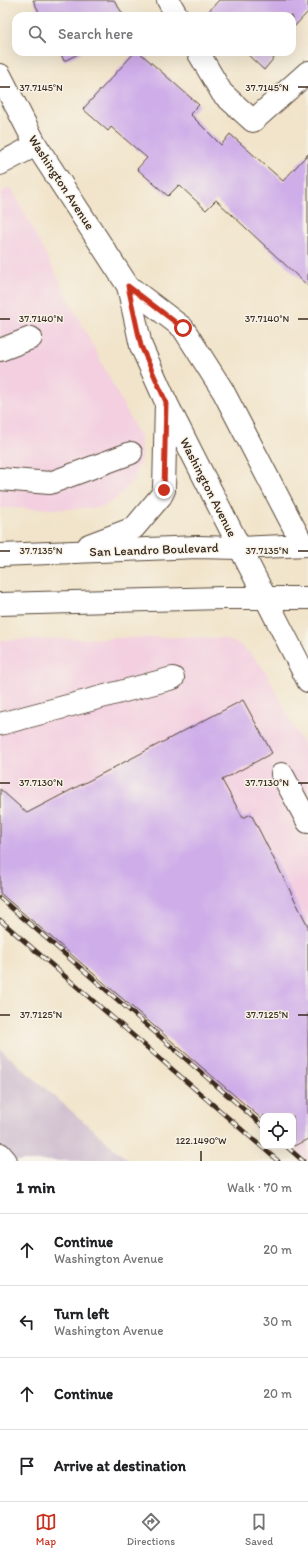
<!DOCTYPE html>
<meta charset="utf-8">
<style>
:root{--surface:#fff;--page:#f6f6f6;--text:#202124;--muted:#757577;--line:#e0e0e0;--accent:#c8321e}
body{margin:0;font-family:Itim,sans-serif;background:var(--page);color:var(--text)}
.controls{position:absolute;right:12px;bottom:12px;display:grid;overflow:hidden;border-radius:8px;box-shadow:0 4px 16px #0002}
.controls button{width:36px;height:36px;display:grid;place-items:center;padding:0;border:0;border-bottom:1px solid var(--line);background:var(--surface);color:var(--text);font:20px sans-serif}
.stop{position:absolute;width:12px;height:12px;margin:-9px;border:3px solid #c8321e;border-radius:50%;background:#fff}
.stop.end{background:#c8321e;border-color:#fff;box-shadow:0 1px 4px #0008}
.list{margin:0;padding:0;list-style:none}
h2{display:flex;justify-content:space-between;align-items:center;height:52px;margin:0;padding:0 16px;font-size:17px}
h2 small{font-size:13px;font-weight:400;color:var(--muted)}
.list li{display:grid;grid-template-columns:26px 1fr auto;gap:12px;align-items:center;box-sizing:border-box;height:72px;padding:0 16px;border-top:1px solid var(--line)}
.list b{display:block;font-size:15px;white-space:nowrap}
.list p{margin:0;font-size:13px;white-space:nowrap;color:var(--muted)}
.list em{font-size:13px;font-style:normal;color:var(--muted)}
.icon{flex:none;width:22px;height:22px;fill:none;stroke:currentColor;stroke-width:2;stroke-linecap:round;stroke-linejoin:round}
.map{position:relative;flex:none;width:308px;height:1161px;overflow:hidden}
.search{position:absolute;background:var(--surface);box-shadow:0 4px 16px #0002;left:12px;right:12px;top:12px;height:44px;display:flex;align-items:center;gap:10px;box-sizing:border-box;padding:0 14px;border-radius:12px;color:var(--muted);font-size:15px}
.sheet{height:340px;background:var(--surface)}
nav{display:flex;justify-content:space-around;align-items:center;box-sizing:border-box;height:56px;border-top:1px solid var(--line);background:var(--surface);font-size:11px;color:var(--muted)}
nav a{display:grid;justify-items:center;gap:2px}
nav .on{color:var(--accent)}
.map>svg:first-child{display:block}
.built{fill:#f3cfe0}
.industrial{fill:#cfbdcf}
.building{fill:#cfade9}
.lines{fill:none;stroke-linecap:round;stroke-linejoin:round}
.minor-casing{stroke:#564638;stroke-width:24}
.major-casing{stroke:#564638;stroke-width:24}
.minor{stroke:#fff;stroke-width:22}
.major{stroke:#fff;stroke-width:22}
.rail-casing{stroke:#3b2a1e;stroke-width:4.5}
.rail{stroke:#f7f3e8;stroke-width:3;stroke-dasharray:9;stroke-linecap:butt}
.route{stroke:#c8321e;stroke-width:5}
.ticks{fill:none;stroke:#3b2a1e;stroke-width:1.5}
.labels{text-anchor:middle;stroke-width:3;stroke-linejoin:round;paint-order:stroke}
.street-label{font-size:13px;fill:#3b2a1e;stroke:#f7f3e8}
.ticks-label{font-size:10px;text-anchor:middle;fill:#3b2a1e;stroke:#f7f3e8;stroke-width:3;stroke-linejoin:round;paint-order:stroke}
</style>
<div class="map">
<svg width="308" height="1161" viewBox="0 0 308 1161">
<rect width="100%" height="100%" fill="#f7f3e8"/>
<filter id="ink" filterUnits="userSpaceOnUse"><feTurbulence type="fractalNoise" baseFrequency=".025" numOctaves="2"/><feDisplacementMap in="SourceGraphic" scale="8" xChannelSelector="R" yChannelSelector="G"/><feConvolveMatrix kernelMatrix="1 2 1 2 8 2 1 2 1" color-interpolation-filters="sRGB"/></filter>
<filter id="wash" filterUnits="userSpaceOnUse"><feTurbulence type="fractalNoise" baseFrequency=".012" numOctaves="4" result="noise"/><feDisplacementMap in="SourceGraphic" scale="16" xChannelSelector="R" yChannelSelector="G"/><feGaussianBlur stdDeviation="0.9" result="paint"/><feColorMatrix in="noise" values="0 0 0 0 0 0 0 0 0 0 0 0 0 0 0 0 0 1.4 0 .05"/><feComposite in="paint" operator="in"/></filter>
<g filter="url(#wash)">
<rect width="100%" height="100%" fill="#f1e4ca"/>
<!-- built -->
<g class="built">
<path d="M11 187 140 437 141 457 135 478 118 497 103 507 69 509 0 508V193Z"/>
<path d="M186 637 221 638 239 644 253 656 266 672 308 754V1161L291 1146H293V1116H263V1122L0 892V640Z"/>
</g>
<!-- industrial -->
<path class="industrial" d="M0 1049 129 1161H0Z"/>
<g id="blocks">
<!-- building -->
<g class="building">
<path d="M33 0H114L124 16H41Z"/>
<path d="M219 0H308V12L292 29V16H208L206 14Z"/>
<path d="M60 52H82L64 61Z"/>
<path d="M135 52H139L199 105 190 114 221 145 230 134 283 181 308 154V286L216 200 206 210 179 185 168 196 137 169 147 158 111 127 108 131 83 109Z"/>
<path d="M245 52H279L264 70Z"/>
<path d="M243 700 272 753 222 780 243 818 251 814 308 926V1139L294 1146 293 1145V1116H263V1120L0 893V789L27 813Z"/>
</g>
</g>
</g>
<g filter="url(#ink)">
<use href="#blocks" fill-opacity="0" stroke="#564638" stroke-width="1"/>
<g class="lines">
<defs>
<g id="minor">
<path d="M168 0 177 16"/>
<path d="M198 52 222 93 253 121 308 72"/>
<path d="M0 75 36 145 128 286 183 328 223 391 303 545"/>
<path d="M0 164 36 145"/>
<path d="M128 286 141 346 166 402 240 548"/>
<path d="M0 350 31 338"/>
<path d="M0 479 50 483 131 453"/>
<path d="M0 724 173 678"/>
<path d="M282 774 308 822"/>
<path d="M0 1154 6 1161"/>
</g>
<g id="major">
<path d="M89 545 134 528 161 496 164 490 166 402"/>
<path d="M240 548 308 681"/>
<path d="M0 555 197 547 240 548 308 545"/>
<path d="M0 604 223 598H308"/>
</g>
</defs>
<!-- minor casing -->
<use href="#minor" class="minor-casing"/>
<!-- major casing -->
<use href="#major" class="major-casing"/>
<!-- minor -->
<use href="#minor" class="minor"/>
<!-- major -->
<use href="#major" class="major"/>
<defs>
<g id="rail">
<path d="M0 898 263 1126"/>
<path d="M0 920 278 1161"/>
<path d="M286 1146 303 1161"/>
</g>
</defs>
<!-- rail casing -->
<use href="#rail" class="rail-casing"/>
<!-- rail -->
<use href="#rail" class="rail"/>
</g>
</g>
<g class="lines" filter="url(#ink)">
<!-- route -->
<path class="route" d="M164 490 166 402 141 346 128 286 183 328"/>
</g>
<!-- ticks -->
<path class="ticks" d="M0 87H10M298 87H308M0 319H10M298 319H308M0 551H10M298 551H308M0 783H10M298 783H308M0 1015H10M298 1015H308M201 1151V1161"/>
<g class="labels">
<!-- street labels -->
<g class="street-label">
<text transform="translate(62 182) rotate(57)" y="5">Washington Avenue</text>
<text transform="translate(209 487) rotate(63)" y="5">Washington Avenue</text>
<text transform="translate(154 549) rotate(-2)" y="5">San Leandro Boulevard</text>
</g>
</g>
<g class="ticks-label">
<text x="41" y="91">37.7145°N</text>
<text x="267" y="91">37.7145°N</text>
<text x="41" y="322">37.7140°N</text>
<text x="267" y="322">37.7140°N</text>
<text x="41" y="554">37.7135°N</text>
<text x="267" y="554">37.7135°N</text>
<text x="41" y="786">37.7130°N</text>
<text x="267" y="786">37.7130°N</text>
<text x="41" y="1018">37.7125°N</text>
<text x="267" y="1018">37.7125°N</text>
<text x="201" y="1144">122.1490°W</text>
</g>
</svg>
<div class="controls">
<button><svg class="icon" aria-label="locate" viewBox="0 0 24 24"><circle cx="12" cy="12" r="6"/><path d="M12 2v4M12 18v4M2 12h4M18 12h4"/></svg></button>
</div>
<div class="stop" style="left:183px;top:328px"></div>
<div class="stop end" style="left:164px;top:490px"></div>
<div class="search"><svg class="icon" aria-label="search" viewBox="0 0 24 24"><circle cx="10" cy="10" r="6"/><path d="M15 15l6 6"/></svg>Search here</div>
</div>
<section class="sheet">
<h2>1 min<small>Walk · 70 m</small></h2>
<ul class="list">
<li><svg class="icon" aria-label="ahead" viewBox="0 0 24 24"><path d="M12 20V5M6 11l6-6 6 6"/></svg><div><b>Continue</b><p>Washington Avenue</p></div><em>20 m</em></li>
<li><svg class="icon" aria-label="left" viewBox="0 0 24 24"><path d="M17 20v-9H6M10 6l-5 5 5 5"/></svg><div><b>Turn left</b><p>Washington Avenue</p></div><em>30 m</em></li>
<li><svg class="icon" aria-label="ahead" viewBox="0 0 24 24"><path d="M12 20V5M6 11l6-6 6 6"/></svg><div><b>Continue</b></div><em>20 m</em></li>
<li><svg class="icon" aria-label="arrive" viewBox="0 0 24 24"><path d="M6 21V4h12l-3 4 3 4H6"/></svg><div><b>Arrive at destination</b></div></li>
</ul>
</section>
<nav>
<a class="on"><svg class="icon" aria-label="map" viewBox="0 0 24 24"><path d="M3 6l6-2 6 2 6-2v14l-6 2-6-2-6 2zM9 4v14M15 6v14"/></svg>Map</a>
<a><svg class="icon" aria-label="directions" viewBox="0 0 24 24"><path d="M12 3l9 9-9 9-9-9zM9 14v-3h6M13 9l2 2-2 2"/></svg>Directions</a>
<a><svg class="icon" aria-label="saved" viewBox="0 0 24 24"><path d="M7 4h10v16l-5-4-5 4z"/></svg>Saved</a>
</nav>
